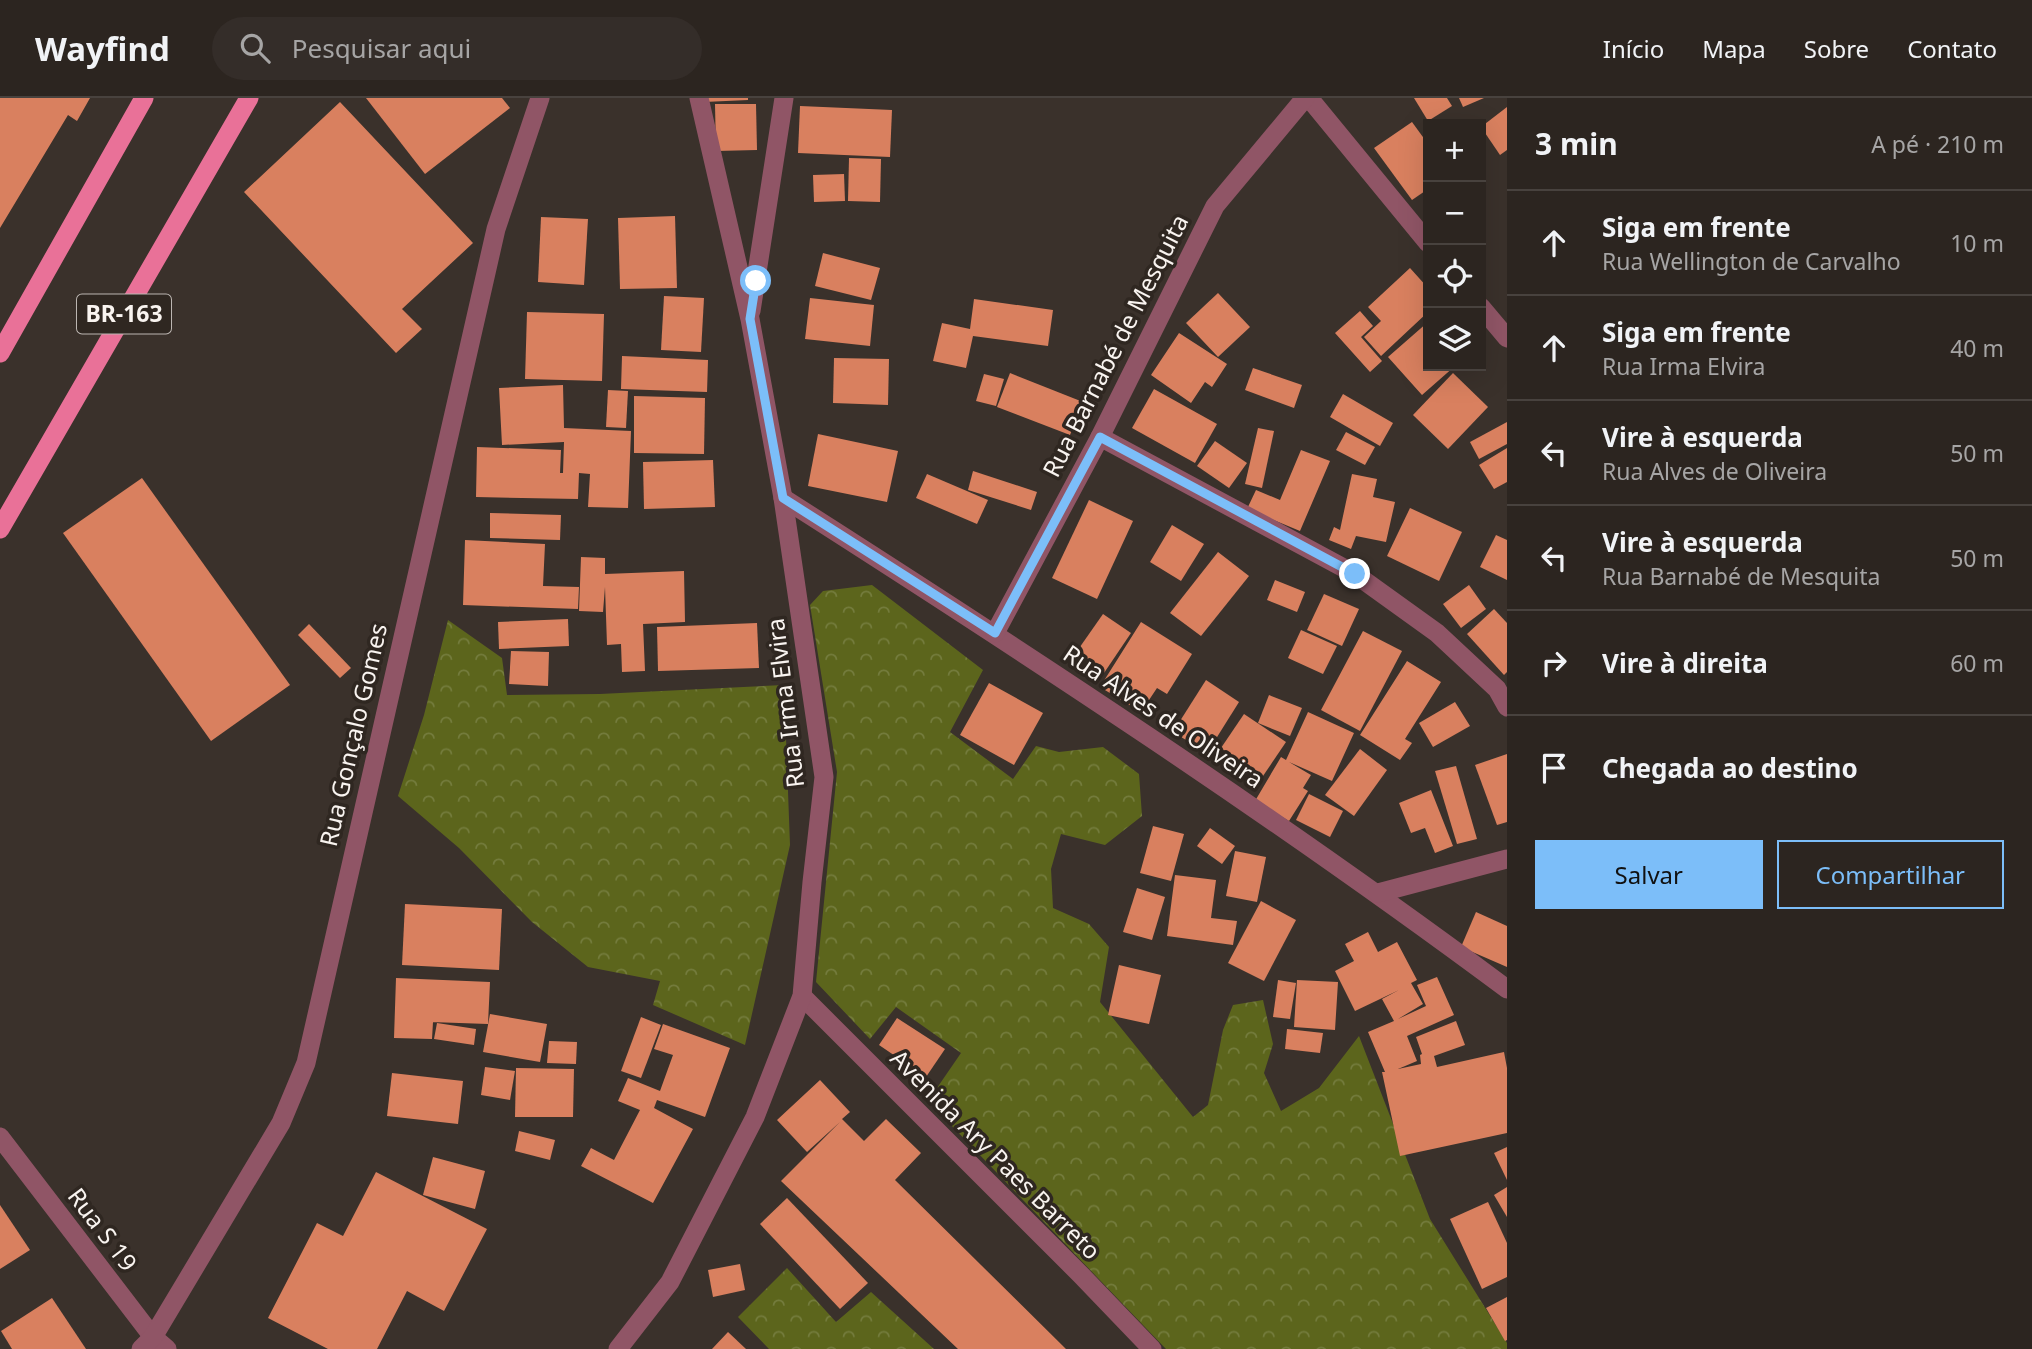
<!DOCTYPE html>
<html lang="pt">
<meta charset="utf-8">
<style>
:root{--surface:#2c2520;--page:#342d29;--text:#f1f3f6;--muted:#a6a5a5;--line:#48423e;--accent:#7cbef9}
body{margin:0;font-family:"Noto Sans",sans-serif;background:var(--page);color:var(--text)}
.controls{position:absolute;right:21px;top:21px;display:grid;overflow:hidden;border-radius:0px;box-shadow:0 7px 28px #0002}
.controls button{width:63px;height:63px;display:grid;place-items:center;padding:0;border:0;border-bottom:2px solid var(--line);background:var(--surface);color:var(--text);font:35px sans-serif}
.stop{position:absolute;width:21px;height:21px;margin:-16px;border:5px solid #7cbef9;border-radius:50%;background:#fff}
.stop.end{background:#7cbef9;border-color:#fff;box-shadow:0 2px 7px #0008}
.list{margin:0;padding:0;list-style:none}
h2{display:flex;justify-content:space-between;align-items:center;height:91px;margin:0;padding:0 28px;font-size:30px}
h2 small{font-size:23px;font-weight:400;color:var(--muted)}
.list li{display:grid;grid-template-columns:46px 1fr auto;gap:21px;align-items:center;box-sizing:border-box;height:105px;padding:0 28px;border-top:2px solid var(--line)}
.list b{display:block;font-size:26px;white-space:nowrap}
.list p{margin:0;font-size:23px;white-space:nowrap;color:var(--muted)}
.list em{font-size:23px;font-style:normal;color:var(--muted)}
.actions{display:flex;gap:14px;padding:21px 28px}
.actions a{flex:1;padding:16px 0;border:2px solid var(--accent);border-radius:0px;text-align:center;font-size:24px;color:var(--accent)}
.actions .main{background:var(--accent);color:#111}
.icon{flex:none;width:38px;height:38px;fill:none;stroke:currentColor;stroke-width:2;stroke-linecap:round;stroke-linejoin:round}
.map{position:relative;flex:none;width:1507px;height:1251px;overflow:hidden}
header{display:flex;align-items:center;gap:42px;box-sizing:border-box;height:98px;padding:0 35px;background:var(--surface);border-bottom:2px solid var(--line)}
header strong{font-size:33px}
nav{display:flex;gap:38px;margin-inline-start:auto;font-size:24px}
.search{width:490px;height:63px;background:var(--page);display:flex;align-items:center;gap:18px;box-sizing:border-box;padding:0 24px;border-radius:38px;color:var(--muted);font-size:26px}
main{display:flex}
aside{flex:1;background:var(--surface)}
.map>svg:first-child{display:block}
.forest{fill:url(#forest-crowns)}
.building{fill:#d9805f}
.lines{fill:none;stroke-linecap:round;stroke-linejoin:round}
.minor{stroke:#905566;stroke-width:19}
.primary{stroke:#e97198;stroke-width:19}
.route{stroke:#7cbef9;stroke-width:9}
.labels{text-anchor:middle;stroke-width:7;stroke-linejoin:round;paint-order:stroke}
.shield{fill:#2f2721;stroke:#bcb6b2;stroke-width:2}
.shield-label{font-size:23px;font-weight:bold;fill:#f9f4f0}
.street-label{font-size:24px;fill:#f9f4f0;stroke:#2f2721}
</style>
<header>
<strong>Wayfind</strong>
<div class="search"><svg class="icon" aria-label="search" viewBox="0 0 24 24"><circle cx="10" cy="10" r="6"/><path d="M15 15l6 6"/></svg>Pesquisar aqui</div>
<nav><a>Início</a><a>Mapa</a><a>Sobre</a><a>Contato</a></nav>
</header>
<main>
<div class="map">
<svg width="1507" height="1251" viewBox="0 0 1507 1251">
<defs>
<pattern id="forest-crowns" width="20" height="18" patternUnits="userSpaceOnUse" patternTransform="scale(1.75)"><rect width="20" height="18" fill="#5c651c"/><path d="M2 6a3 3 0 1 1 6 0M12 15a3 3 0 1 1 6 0" fill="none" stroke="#747c3d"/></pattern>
</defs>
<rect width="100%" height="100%" fill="#3a312b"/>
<!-- forest -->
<g class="forest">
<path d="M872 487 983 572 950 634 1013 681 1036 648 1059 654 1103 649 1139 676 1142 718 1105 747 1061 736 1051 771 1053 810 1089 826 1109 849 1100 904 1193 1019 1208 1007 1223 932 1233 907 1263 902 1273 946 1264 975 1281 1013 1319 990 1359 938 1430 1121 1507 1245V1251H1166L928 1003 961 955 896 909 870 941 816 884 837 674 810 507 823 493Z"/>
<path d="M448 522 502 560 507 597 600 596 784 587 790 747 745 947 653 907 660 883 588 869 532 824 459 750 398 698 424 617Z"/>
<path d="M787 1170 836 1224 871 1194 934 1251H769L738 1219Z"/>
</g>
<!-- building -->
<g class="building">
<path d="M0 0H90L77 23 68 17 0 130Z"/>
<path d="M366 0H502L510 10 425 76Z"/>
<path d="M704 0H748V2L704 4Z"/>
<path d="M1414 0H1447L1452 8 1428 23Z"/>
<path d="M1459 0H1484L1463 9Z"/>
<path d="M340 4 473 145 402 211 422 231 396 255 244 94Z"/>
<path d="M715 6H756L757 52 716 53Z"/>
<path d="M800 8 892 12 890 59 798 55Z"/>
<path d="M1507 9V52L1500 57 1481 29Z"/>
<path d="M1412 24 1428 46V91L1412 102 1374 50Z"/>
<path d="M849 60 881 61 880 104 848 103Z"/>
<path d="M844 76 845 103 814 104 813 77Z"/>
<path d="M675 118 677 190 620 191 618 120Z"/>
<path d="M541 119 588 121 584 187 538 184Z"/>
<path d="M823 155 880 170 871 202 815 188Z"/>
<path d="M1410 170 1428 190V214L1381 258 1364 239 1381 223 1368 209Z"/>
<path d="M1218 195 1250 229 1218 259 1186 225Z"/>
<path d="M664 198 704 200 701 254 661 252Z"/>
<path d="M810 200 874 207 870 248 805 241Z"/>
<path d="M974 201 1053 212 1048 248 973 238 966 270 933 263 942 225 970 231Z"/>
<path d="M1360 213 1373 228 1361 239 1382 263 1370 274 1335 235Z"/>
<path d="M527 214 604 216 602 283 525 281Z"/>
<path d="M1428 224V268H1455L1422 297 1388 259Z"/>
<path d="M1179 235 1227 266 1212 289 1205 284 1191 305 1151 277Z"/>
<path d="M622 258 708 262 707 294 621 291Z"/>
<path d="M834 260 889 261 888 307 833 305Z"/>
<path d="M1253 270 1302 287 1294 310 1245 292Z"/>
<path d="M1010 275 1083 304 1070 337 997 309Z"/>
<path d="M1453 275 1488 309 1448 351 1413 317Z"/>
<path d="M984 276 1004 281 996 308 976 303Z"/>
<path d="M563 287 564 330 631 333 628 410 588 409 590 376 579 375 578 401 476 399 477 349 561 352 560 375H563L564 344 502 347 499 290Z"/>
<path d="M1154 291 1217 326 1195 365 1132 330Z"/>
<path d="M608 292 628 293 626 330 606 329Z"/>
<path d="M1343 296 1393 325 1380 348 1330 319Z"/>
<path d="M634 298 705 300 704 356 634 355Z"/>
<path d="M1507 324V346L1479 361 1470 344Z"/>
<path d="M1258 330 1274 333 1262 390 1245 386Z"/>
<path d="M1346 334 1375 349 1365 367 1336 352Z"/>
<path d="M818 336 898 353 887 404 808 388Z"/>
<path d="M1215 343 1247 365 1229 390 1197 368Z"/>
<path d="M1507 350V384L1494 391 1479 367Z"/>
<path d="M1301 352 1330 363 1300 433 1247 411 1256 392 1280 402Z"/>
<path d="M713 362 715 409 644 411 643 364Z"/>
<path d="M973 373 1037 394 1031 412 968 392Z"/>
<path d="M927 376 988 402 977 426 916 400Z"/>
<path d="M1352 376 1377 381 1373 399 1395 404 1386 444 1356 438 1351 451 1329 442 1334 429 1340 432Z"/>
<path d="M142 380 290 587 211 643 63 435Z"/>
<path d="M1089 402 1133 423 1097 501 1052 480Z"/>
<path d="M1410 410 1462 434 1439 483 1387 458Z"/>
<path d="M490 415 561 417 560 442 490 440Z"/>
<path d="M1172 427 1204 446 1181 483 1150 464Z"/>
<path d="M1496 437 1507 442V482L1480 469Z"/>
<path d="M465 442 545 446 543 488 579 489 578 511 463 507Z"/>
<path d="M1218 454 1249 478 1201 538 1170 515Z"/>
<path d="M581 459 605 460V476L684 473 685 524 643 526 645 573 622 574 621 546 607 547 605 489 603 514 579 513Z"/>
<path d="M1275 482 1305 494 1297 514 1267 502Z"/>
<path d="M1469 487 1486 511 1461 530 1443 506Z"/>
<path d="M1324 496 1359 511 1342 548 1307 532Z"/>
<path d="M1494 511 1507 525V574L1504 577 1467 536Z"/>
<path d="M1103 516 1131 535 1104 575 1075 556Z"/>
<path d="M568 521 569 548 499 551 498 524Z"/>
<path d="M1141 524 1192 556 1167 596 1157 590 1141 614 1100 589Z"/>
<path d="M757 525 759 570 658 573 657 529Z"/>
<path d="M309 526 351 570 340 580 298 537Z"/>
<path d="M1301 532 1337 548 1323 576 1288 560Z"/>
<path d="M1363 533 1402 553 1360 633 1321 612Z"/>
<path d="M511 553 549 554 548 588 509 586Z"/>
<path d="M1407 563 1441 584 1405 641 1412 645 1400 662 1360 637Z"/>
<path d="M1206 582 1239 604 1207 655 1173 634Z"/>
<path d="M989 585 1043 615 1014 667 960 637Z"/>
<path d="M1269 597 1302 610 1290 638 1258 625Z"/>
<path d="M1455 604 1470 628 1433 649 1419 625Z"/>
<path d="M1308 614 1354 635 1332 683 1289 664 1311 677 1303 690 1308 693 1289 723 1255 703 1281 659 1286 662Z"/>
<path d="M1244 616 1286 644 1263 678 1221 650Z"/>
<path d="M1360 651 1387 672 1354 718 1325 697Z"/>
<path d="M1507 656V724L1497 727 1475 667Z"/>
<path d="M1456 668 1477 741 1457 746 1435 673Z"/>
<path d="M1431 692 1453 748 1435 755 1425 730 1411 735 1399 705Z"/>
<path d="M1309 696 1343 713 1330 739 1296 722Z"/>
<path d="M1153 728 1184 736 1171 783 1140 775Z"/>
<path d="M1210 730 1235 748 1222 766 1197 748Z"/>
<path d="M1235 753 1266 759 1257 804 1226 798Z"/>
<path d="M1175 777 1216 782 1211 820 1237 823 1233 847 1167 838Z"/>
<path d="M1137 790 1165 799 1152 842 1123 834Z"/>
<path d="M1261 803 1296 822 1264 883 1228 865Z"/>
<path d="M405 806 502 811 499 872 402 867Z"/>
<path d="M1476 814 1507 828V869L1461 849Z"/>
<path d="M1368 834 1378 854 1397 844 1417 882 1411 885 1423 906 1398 921 1426 908 1417 887 1437 879 1454 917 1407 938 1417 963 1398 971 1421 966 1420 957 1422 956 1416 939 1456 923 1465 947 1434 958 1437 969 1504 954 1507 970V1035L1400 1058 1382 974H1385L1368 934 1394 923 1382 901 1399 892 1355 913 1335 873 1354 863 1345 846Z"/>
<path d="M1119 867 1161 877 1149 926 1108 917Z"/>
<path d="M396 880 490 884 488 926 431 924H433L432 941 394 940Z"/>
<path d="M1278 882 1296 885 1290 921 1273 919Z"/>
<path d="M1297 882 1338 884 1335 932 1294 929Z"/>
<path d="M490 916 547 926 540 964 483 954Z"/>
<path d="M641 919 661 927 641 980 621 973Z"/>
<path d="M897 920 945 951 926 979 879 947Z"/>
<path d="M437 925 476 931 474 947 434 941Z"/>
<path d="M663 926 730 950 705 1019 657 1002 654 1010 693 1031 653 1105 581 1068 591 1050 614 1062 640 1012 618 1003 628 980 660 993 673 957 654 951Z"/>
<path d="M1287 931 1323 935 1320 955 1285 951Z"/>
<path d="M549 943 577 944 576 966 547 965Z"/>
<path d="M485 969 515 973 510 1002 481 997Z"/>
<path d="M516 970 574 971 573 1019H515Z"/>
<path d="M392 975 463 983 458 1026 387 1018Z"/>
<path d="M820 982 850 1014 842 1021 864 1043 886 1021 921 1055 895 1082 1066 1251H958L781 1083 840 1024 807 1054 777 1022Z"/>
<path d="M519 1033 555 1042 550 1062 515 1053Z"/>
<path d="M1507 1049V1082L1494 1055Z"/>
<path d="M433 1059 485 1073 475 1111 423 1097Z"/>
<path d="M376 1074 487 1131 444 1213 407 1193 377 1251H328L268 1220 317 1125 343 1138Z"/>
<path d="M1507 1089V1119L1494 1097Z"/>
<path d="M787 1100 868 1185 840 1211 760 1126Z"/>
<path d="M1488 1104 1507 1145V1179L1482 1191 1450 1121Z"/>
<path d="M0 1107 30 1152 0 1171Z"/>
<path d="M740 1166 745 1192 713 1199 708 1172Z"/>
<path d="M1507 1199V1242L1505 1243 1486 1210Z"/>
<path d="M52 1200 86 1251H12L1 1233Z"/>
<path d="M728 1234 746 1251H712Z"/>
</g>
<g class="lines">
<!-- minor -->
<g class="minor">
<path d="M1309 0 1428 145"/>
<path d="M1481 209 1507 240"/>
<path d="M751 213 784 0"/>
<path d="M1100 339 1355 476 1437 535 1497 591 1507 609"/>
<path d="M783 400C1029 557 1273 717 1507 891"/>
<path d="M995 535 1100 339 1215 108 1305 0"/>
<path d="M1378 795 1507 761"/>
<path d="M802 898 1081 1177 1152 1251"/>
<path d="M0 1039 153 1239 167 1251"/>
<path d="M141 1251 153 1239 281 1025 306 965 496 131 540 0"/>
<path d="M618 1251 670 1184 755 1019 802 898 812 784 824 679 783 400 750 221 699 0"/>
</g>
<!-- primary -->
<g class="primary">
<path d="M0 255 144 0"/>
<path d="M0 431 249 0"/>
</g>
</g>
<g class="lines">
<!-- route -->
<path class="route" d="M756 183 750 221 783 400 995 535 1100 339 1355 476"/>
</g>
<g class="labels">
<!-- shield labels -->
<rect class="shield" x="77" y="196.5" width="94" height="39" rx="5"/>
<g class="shield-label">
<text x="124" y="224">BR-163</text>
</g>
<!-- street labels -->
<g class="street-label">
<text transform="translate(1116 248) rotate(-63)" y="8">Rua Barnabé de Mesquita</text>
<text transform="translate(786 605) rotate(-97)" y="8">Rua Irma Elvira</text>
<text transform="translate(1163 619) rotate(34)" y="8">Rua Alves de Oliveira</text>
<text transform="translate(354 637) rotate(-77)" y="8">Rua Gonçalo Gomes</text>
<text transform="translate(995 1057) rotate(45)" y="8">Avenida Ary Paes Barreto</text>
<text transform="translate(102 1132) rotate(53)" y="8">Rua S 19</text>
</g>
</g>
</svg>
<div class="controls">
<button>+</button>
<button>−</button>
<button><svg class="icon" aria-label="locate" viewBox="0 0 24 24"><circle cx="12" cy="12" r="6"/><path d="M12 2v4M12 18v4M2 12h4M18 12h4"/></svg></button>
<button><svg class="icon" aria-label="layers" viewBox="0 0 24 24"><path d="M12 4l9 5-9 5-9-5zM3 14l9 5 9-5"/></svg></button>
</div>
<div class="stop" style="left:756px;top:183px"></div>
<div class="stop end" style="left:1355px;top:476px"></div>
</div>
<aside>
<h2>3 min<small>A pé · 210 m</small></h2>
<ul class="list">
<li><svg class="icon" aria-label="ahead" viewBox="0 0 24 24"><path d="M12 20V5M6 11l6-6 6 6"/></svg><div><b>Siga em frente</b><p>Rua Wellington de Carvalho</p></div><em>10 m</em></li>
<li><svg class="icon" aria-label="ahead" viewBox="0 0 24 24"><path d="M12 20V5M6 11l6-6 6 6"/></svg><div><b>Siga em frente</b><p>Rua Irma Elvira</p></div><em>40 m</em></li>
<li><svg class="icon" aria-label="left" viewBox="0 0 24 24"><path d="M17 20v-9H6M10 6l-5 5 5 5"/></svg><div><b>Vire à esquerda</b><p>Rua Alves de Oliveira</p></div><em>50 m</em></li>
<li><svg class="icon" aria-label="left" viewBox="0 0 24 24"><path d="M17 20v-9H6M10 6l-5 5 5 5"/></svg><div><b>Vire à esquerda</b><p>Rua Barnabé de Mesquita</p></div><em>50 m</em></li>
<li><svg class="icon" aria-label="right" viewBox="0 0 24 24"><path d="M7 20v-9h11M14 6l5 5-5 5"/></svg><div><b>Vire à direita</b></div><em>60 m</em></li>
<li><svg class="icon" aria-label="arrive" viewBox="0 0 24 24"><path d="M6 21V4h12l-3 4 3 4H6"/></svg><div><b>Chegada ao destino</b></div></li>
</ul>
<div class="actions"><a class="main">Salvar</a><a>Compartilhar</a></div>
</aside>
</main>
